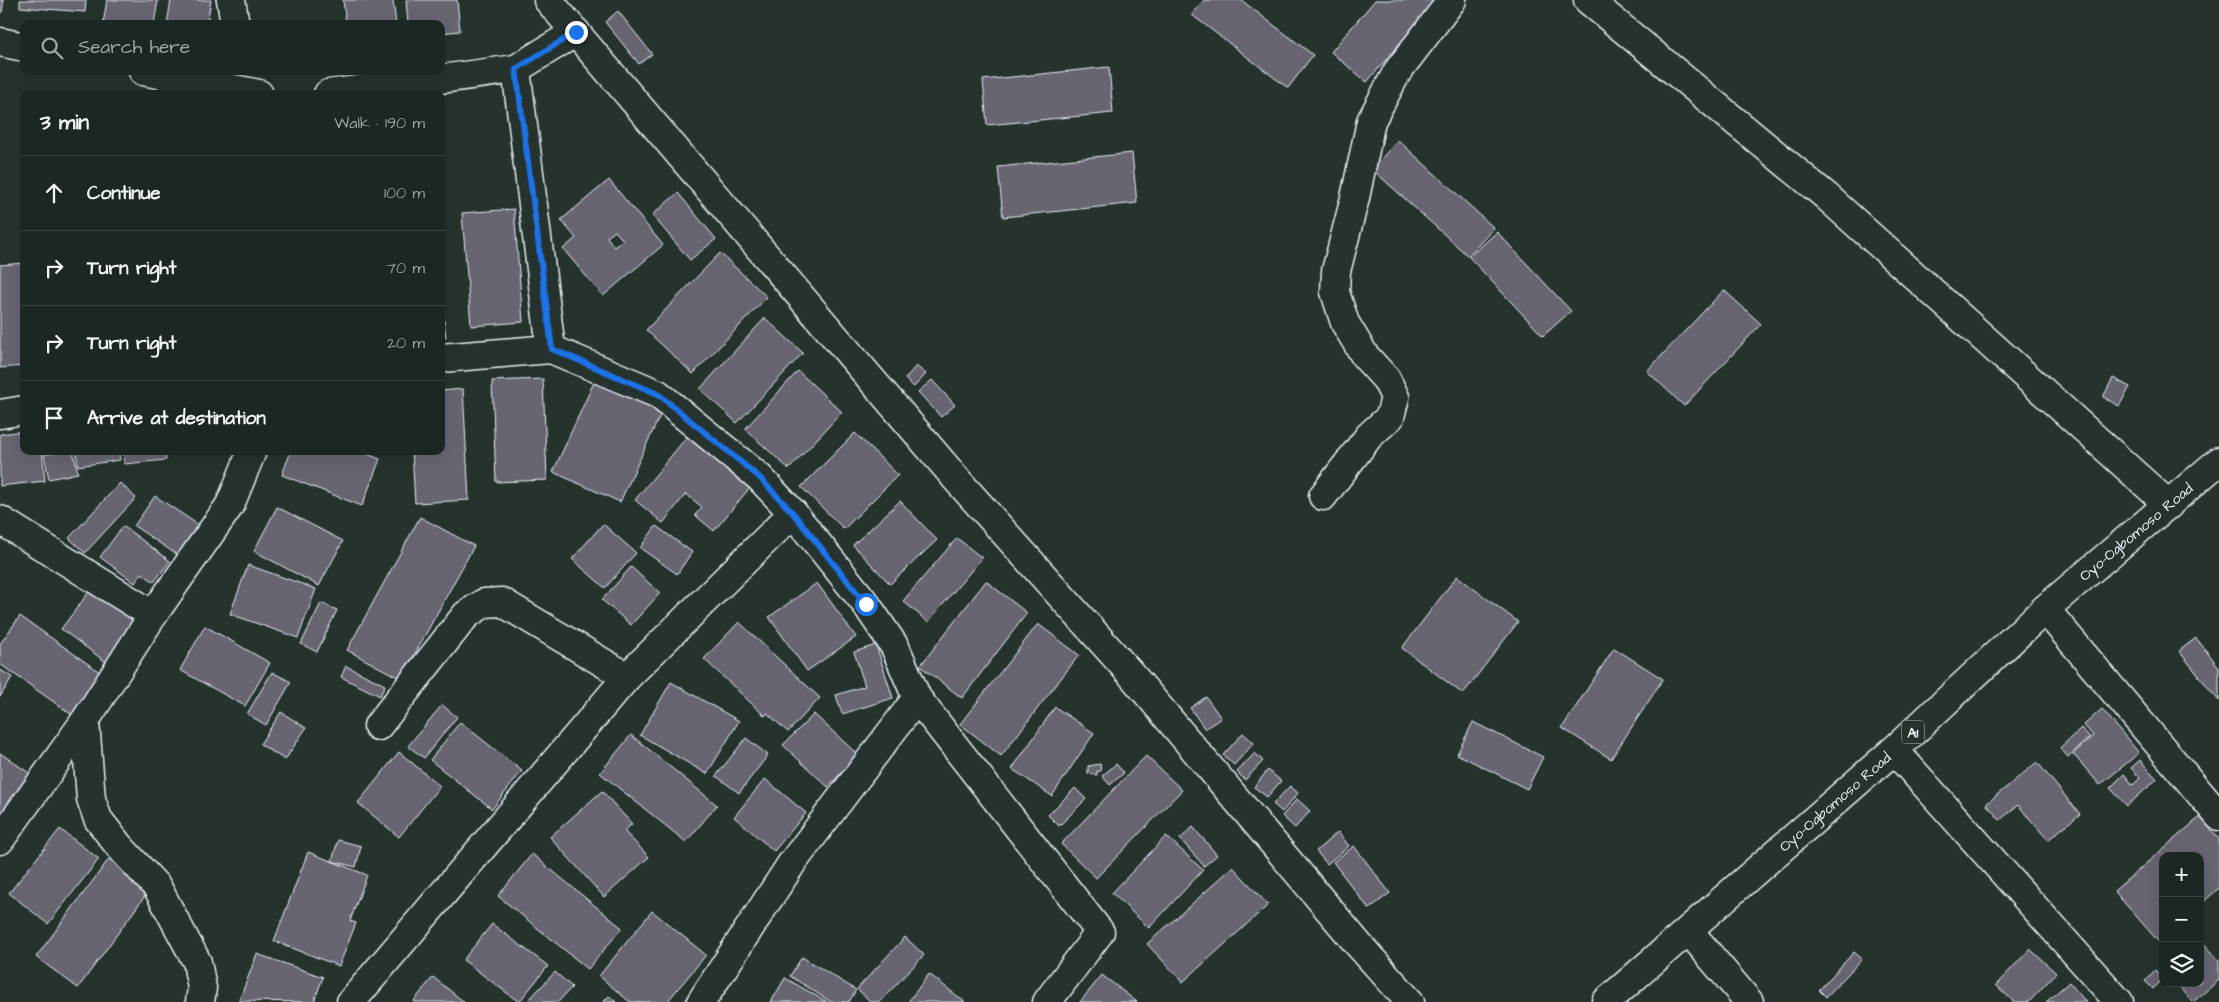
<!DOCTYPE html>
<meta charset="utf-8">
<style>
:root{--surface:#1c2622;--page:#252e2a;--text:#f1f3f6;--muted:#a0a5a5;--line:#3a4340}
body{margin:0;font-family:"Architects Daughter",sans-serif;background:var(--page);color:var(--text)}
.controls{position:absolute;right:15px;bottom:15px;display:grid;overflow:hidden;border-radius:10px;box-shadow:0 5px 20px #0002}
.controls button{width:45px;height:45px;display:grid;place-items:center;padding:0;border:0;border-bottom:1px solid var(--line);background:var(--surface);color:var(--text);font:25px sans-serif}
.stop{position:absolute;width:15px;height:15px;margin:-11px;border:4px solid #1a73e8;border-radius:50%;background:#fff}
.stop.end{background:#1a73e8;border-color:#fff;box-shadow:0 1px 5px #0008}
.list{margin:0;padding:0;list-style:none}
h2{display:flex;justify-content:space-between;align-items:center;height:65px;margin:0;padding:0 20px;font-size:21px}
h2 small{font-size:16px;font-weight:400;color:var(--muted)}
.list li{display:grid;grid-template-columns:32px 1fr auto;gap:15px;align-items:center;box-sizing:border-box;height:75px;padding:0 20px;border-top:1px solid var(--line)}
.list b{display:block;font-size:19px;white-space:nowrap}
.list em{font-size:16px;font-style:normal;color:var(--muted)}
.icon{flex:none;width:28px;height:28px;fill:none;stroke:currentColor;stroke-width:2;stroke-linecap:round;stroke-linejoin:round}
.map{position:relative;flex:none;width:2219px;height:1002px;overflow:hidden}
.search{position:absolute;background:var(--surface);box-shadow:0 5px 20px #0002;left:20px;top:20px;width:425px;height:55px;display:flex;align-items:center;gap:12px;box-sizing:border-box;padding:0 18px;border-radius:10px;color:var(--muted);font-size:19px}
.panel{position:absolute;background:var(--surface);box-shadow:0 5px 20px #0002;left:20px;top:90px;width:425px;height:365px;border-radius:10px}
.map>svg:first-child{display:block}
.building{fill:#676571;stroke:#e8f1f8;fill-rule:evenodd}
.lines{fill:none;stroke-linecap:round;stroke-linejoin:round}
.minor-casing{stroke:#e8f1f8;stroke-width:31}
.highway-casing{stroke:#e8f1f8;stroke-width:31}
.minor{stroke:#26332d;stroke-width:28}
.highway{stroke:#26332d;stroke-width:28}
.route{stroke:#1a73e8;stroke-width:6}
.labels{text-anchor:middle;stroke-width:4;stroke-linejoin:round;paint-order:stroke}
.shield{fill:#26332d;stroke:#aeb8bb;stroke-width:1}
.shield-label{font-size:14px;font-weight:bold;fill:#e8f1f8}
.street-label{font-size:15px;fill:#e8f1f8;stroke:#26332d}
</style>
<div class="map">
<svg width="2219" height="1002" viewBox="0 0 2219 1002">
<rect width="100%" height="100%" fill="#26332d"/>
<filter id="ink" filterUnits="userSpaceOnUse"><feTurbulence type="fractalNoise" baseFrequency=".02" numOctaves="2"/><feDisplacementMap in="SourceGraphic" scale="10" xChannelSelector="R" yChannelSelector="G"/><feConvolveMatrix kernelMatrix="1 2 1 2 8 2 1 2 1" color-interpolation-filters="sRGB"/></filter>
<g filter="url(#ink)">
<!-- building -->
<g class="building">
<path d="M0 0H4L2 12H0Z"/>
<path d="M20 0H86L85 12 20 7Z"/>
<path d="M107 0H158L154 24H103Z"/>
<path d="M171 0H211L207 24H167Z"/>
<path d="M343 0H393L396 24H346Z"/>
<path d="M406 0H457L460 31 441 33V24H408Z"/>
<path d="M1204 0H1241L1313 55 1288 88 1192 15Z"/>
<path d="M1375 0H1436L1367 82 1331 52Z"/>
<path d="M618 11 652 54 639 64 605 22Z"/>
<path d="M1109 67 1113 113 987 125 983 80Z"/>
<path d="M1398 140 1494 228 1468 256 1372 169Z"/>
<path d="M1132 153 1137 203 1003 217 998 167Z"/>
<path d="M609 180 663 245 603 296 563 249 576 238 561 220ZM615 231 623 240 614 247 607 237Z"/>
<path d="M678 193 716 239 690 260 652 215Z"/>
<path d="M514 209 523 322 471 326 462 213Z"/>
<path d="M1497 232 1571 311 1543 336 1469 257Z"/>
<path d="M720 253 767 297 693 374 646 330Z"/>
<path d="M24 263V366L0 368V265Z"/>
<path d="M1724 290 1761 324 1684 406 1647 371Z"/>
<path d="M441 295 446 337 441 338Z"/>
<path d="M765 318 803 353 737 423 700 389Z"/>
<path d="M916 366 926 374 914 387 905 379Z"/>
<path d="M798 371 842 412 789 469 745 429Z"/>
<path d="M2113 378 2130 387 2119 406 2103 397Z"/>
<path d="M543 379 547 480 496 482 492 381Z"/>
<path d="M595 380 662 411 620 502 553 472Z"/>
<path d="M932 380 955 405 941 417 918 392Z"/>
<path d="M463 389 469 500 415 503 412 451H441V391Z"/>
<path d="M24 431V451H42L45 481 0 486V434Z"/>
<path d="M690 433 752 485 714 531 695 515 702 507 686 494 663 523 635 500Z"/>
<path d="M855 433 898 475 844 529 801 487Z"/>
<path d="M64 451H73L78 473 49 479 44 455Z"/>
<path d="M76 451H119L120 460 78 466Z"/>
<path d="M123 451H165L166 460 124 464Z"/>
<path d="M291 451H359L380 459 362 506 282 475Z"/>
<path d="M120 483 136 498 85 553 69 538Z"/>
<path d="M155 496 206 530 185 560 134 526Z"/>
<path d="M900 501 937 540 890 584 853 545Z"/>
<path d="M277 507 343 541 319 586 254 551Z"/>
<path d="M420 517 474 546 401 679 347 650Z"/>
<path d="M603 524 636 553 605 588 572 559Z"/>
<path d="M123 526 170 561 154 582 142 573 135 583 100 557Z"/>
<path d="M656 526 692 552 677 574 640 548Z"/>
<path d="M957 538 982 558 928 622 903 601Z"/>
<path d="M248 565 316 589 298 638 230 614Z"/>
<path d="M631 567 660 593 631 625 602 600Z"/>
<path d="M1457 576 1518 622 1463 694 1402 648Z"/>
<path d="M986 581 1027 613 962 698 920 666Z"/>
<path d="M817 583 856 637 807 671 769 617Z"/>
<path d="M92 588 136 620 106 662 61 629Z"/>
<path d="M321 603 337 610 317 652 301 644Z"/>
<path d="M20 616 104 675 75 717 0 664V644Z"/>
<path d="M739 622 820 698 788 732 767 713 765 716 704 659Z"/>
<path d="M1038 624 1079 655 1001 756 960 724Z"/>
<path d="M205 626 270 663 245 706 180 670Z"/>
<path d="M2196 638 2219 667V701L2179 651Z"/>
<path d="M876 645 893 698 842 714 836 695 865 686 854 652Z"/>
<path d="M1614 648 1663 679 1611 759 1562 728Z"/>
<path d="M346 666 385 685 380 696 341 677Z"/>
<path d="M0 670 12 677 0 697Z"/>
<path d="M272 672 291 682 266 725 247 714Z"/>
<path d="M671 682 739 721 707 774 640 735Z"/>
<path d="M1206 697 1221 718 1205 729 1190 708Z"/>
<path d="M442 705 457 717 424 758 408 746Z"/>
<path d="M1055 707 1094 733 1052 796 1012 769Z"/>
<path d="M2102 709 2139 753 2100 785 2073 754 2093 736 2084 725Z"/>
<path d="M281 712 306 728 285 760 260 744Z"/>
<path d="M814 714 858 755 828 787 783 745Z"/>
<path d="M460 722 522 771 492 809 430 760Z"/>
<path d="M1473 722 1543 757 1527 789 1457 754Z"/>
<path d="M2081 728 2090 737 2068 757 2060 748Z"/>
<path d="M1243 733 1254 743 1234 765 1223 755Z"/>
<path d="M631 735 717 805 686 842 600 773Z"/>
<path d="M746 738 768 755 739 793 716 776Z"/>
<path d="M399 752 440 786 399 837 358 803Z"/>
<path d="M0 753 32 775 4 816 0 813Z"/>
<path d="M1255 753 1263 761 1245 780 1237 772Z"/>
<path d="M1146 756 1182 790 1096 878 1061 844Z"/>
<path d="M2140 760 2157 779 2127 806 2110 788 2124 774 2133 785 2140 778 2131 768Z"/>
<path d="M2037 762 2080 814 2048 840 2018 805 2000 820 1986 804Z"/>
<path d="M1100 764 1101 771H1097V775L1088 773V766Z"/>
<path d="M1116 764 1124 773 1110 785 1102 776Z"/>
<path d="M1268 770 1281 781 1267 797 1254 787Z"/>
<path d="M765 779 806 813 774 851 734 817Z"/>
<path d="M1290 786 1298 793 1282 812 1273 804Z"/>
<path d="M1075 788 1086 799 1059 826 1048 815Z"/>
<path d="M602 791 632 824 624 831 649 857 604 897 550 837Z"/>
<path d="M1297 799 1310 811 1295 828 1282 816Z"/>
<path d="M2200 817 2219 839V888L2200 905V856H2163V937L2158 941 2114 891Z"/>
<path d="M1193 827 1217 855 1204 866 1180 839Z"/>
<path d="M60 829 99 859 48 924 9 893Z"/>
<path d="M1338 832 1349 846 1327 864 1316 851Z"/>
<path d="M1166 836 1203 870 1149 928 1112 893Z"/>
<path d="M338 840 361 846 356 867 332 861Z"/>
<path d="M1354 846 1390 893 1369 909 1333 862Z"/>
<path d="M308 852 367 875 350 921 356 923 339 966 274 941Z"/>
<path d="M532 854 622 928 588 969 498 896Z"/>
<path d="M109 859 150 889 78 988 36 957Z"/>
<path d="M1233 867 1268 905 1183 982 1147 944Z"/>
<path d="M652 911 706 955 667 1002H630L599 976Z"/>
<path d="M492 924 548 966 519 1002 463 960Z"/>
<path d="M905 937 924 955 880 1002H871L857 989Z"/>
<path d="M2200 939 2219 960V980L2193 1002 2176 983H2200Z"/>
<path d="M2030 949 2056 973 2029 1002H2014L1996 985Z"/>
<path d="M1854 952 1862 959 1826 997 1819 990Z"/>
<path d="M257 954 323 977 314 1002 239 1001Z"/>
<path d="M802 957 856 990 849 1002H831L790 976Z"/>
<path d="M2155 970 2163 979 2153 989 2145 981Z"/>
<path d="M555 972 572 987 558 1002H527Z"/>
<path d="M929 974 965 1002H908Z"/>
<path d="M1102 975 1137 1002H1080Z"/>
<path d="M433 977 464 1002H413Z"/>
<path d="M785 978 827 1002H771Z"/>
<path d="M2069 982 2086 1002H2046Z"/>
<path d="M609 996 616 1002H603Z"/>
</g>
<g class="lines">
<defs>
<g id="minor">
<path d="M231 0 235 24"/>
<path d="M548 0 958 481 1131 674 1358 944 1410 1002"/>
<path d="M1588 0 1826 196 2169 505"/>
<path d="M0 42 24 47"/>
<path d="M516 69 551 349"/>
<path d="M143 71 259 94"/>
<path d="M328 94 516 69 576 32"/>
<path d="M441 358 551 349 658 394 759 477 793 513 866 604 895 647 917 698 1100 932 1047 1002"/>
<path d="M0 414 24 410"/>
<path d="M1323 496 1369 436 1390 417 1395 397 1386 379 1365 356 1345 323 1335 292 1336 271 1355 198 1371 121 1397 72 1452 0"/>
<path d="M0 520 153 615"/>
<path d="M2045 609 2219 816"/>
<path d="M85 721 91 799 98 819 119 846 157 887 197 962 202 988 200 1002"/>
<path d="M378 726 466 615 484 603 502 602 627 677"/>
<path d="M1894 750 2119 1002"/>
<path d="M0 840 85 721 153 615 230 505 252 451"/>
<path d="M1689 931 1749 1002"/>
<path d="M351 1002 627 677 793 513"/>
<path d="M701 1002 792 863 917 698"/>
</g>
<path id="highway" d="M1606 1002 1894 750 2045 609 2219 461"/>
</defs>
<!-- minor casing -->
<use href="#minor" class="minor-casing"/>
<!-- highway casing -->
<use href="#highway" class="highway-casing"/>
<!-- minor -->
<use href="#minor" class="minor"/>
<!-- highway -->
<use href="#highway" class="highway"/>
</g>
</g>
<g class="lines" filter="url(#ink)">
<!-- route -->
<path class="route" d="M576 32 516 69 552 349 658 394 759 477 793 513 866 604"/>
</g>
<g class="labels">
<!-- shield labels -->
<rect class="shield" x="1902" y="720.5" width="22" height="23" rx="4"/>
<g class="shield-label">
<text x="1913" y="737">A1</text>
</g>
<!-- street labels -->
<g class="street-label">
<text transform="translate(2136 532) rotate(-40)" y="5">Oyo-Ogbomoso Road</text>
<text transform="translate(1835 802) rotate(-41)" y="5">Oyo-Ogbomoso Road</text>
</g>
</g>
</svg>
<div class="controls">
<button>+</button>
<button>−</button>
<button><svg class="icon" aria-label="layers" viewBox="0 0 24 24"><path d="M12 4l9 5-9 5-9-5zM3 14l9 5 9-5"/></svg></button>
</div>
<div class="stop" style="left:866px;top:604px"></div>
<div class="stop end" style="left:576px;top:32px"></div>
<div class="search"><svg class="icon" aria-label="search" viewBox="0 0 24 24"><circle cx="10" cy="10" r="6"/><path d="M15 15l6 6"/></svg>Search here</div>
<section class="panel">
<h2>3 min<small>Walk · 190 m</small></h2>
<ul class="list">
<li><svg class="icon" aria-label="ahead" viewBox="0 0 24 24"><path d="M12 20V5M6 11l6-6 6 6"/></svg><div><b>Continue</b></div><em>100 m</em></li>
<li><svg class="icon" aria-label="right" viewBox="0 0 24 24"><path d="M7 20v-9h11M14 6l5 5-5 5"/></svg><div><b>Turn right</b></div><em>70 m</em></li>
<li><svg class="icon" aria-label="right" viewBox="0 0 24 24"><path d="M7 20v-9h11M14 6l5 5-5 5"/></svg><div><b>Turn right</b></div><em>20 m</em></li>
<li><svg class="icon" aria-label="arrive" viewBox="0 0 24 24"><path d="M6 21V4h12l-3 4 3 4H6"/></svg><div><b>Arrive at destination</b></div></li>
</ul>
</section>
</div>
